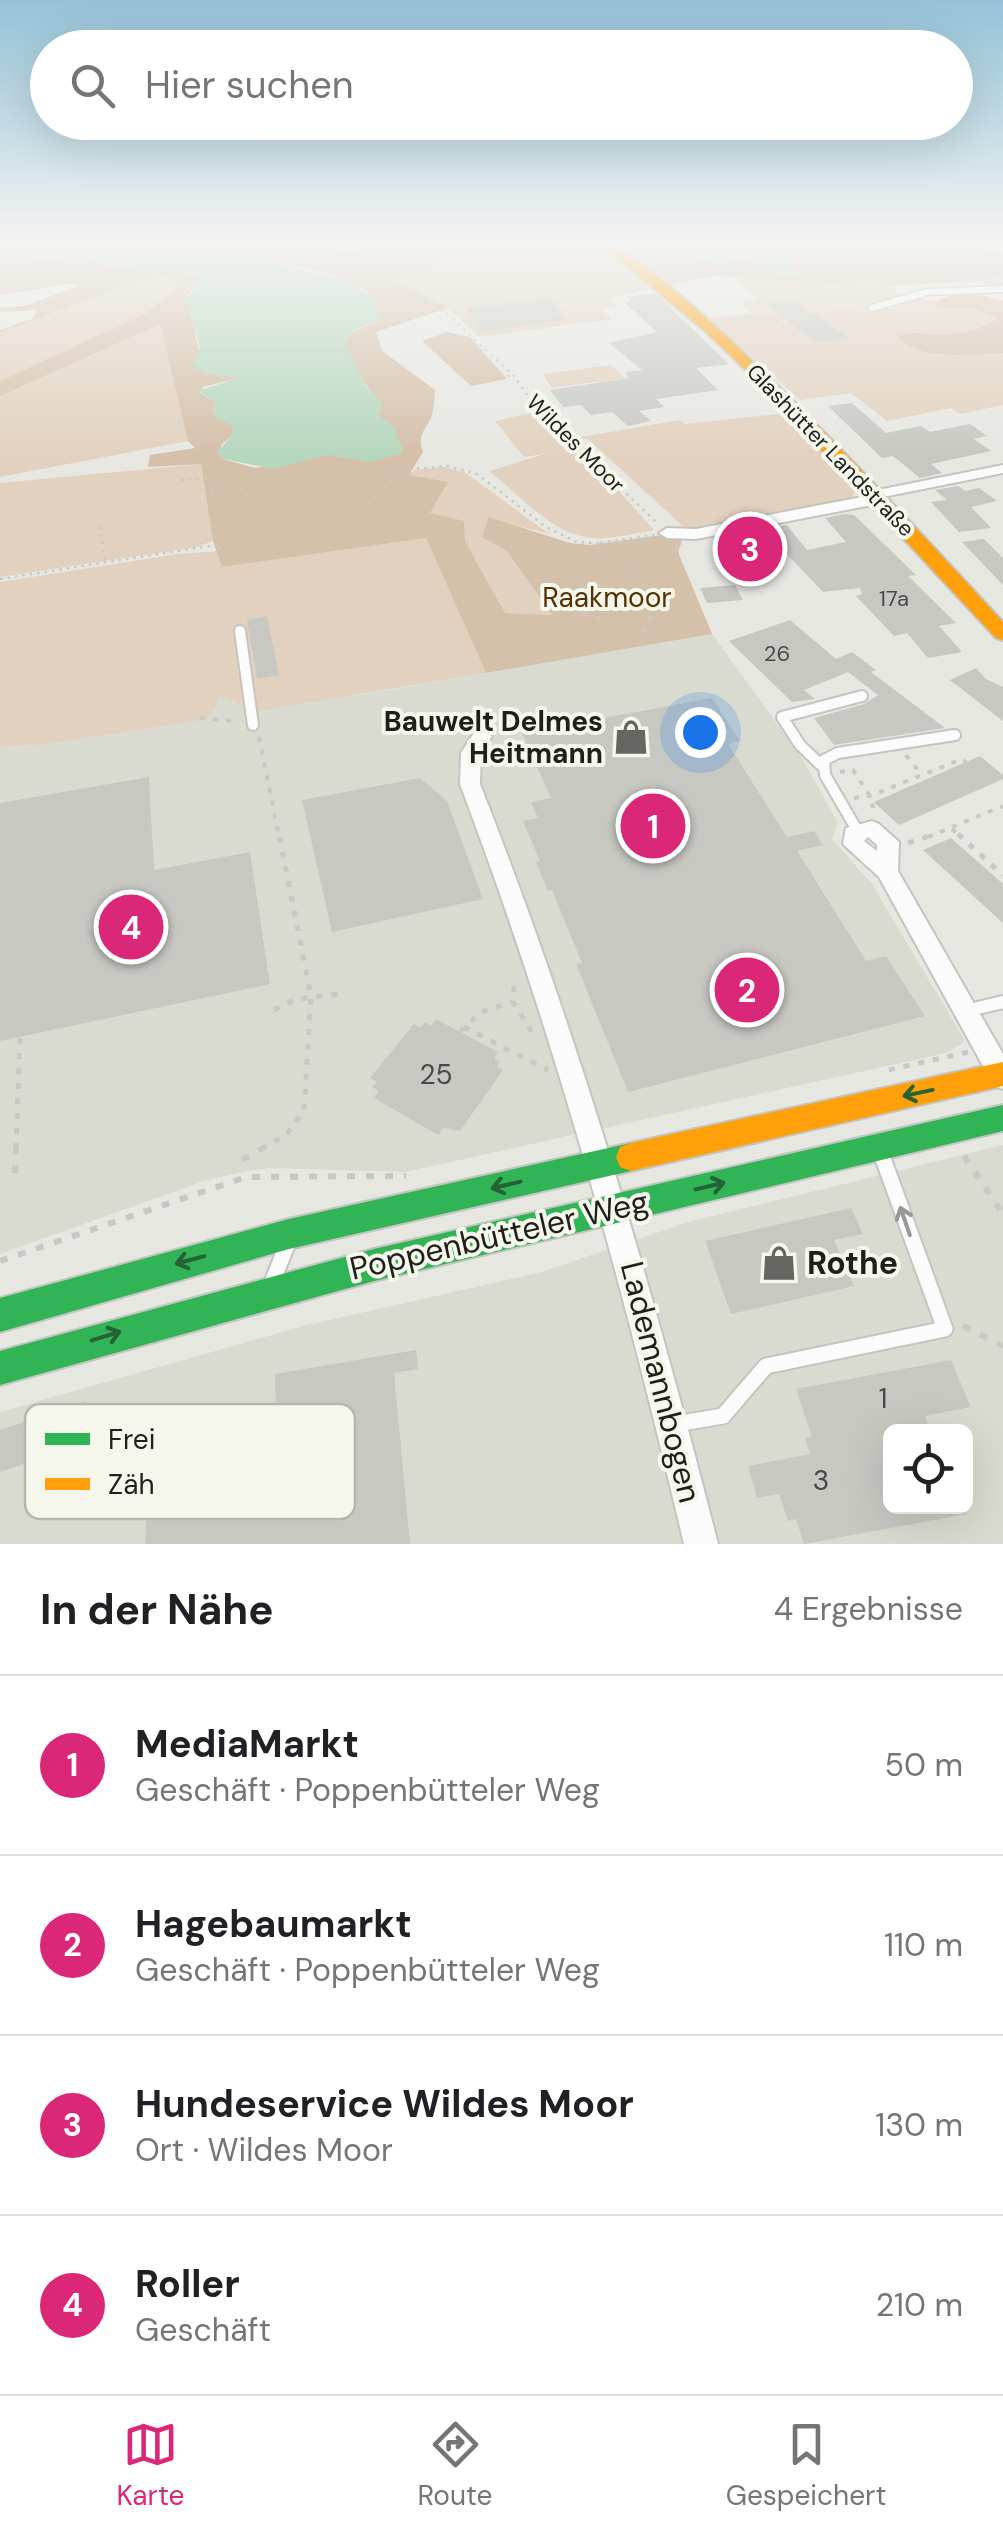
<!DOCTYPE html>
<html lang="de">
<meta charset="utf-8">
<style>
:root{--surface:#fff;--page:#f2f2f2;--text:#202124;--muted:#757577;--line:#e0e0e0;--accent:#db2777}
body{margin:0;font-family:"DM Sans",sans-serif;background:var(--page);color:var(--text)}
.controls{position:absolute;right:30px;bottom:30px;display:grid;overflow:hidden;border-radius:15px;box-shadow:0 10px 40px #0002}
.controls button{width:90px;height:90px;display:grid;place-items:center;padding:0;border:0;border-bottom:2px solid var(--line);background:var(--surface);color:var(--text);font:50px sans-serif}
.you{position:absolute;left:700px;top:732px;width:35px;height:35px;margin:-25px;border:8px solid #fff;border-radius:50%;background:#1a73e8;box-shadow:0 0 0 15px #1a73e833}
.badge{display:grid;place-items:center;width:65px;height:65px;border-radius:50%;background:var(--accent);color:#fff;font-size:32px;font-weight:700}
.pin{position:absolute;translate:-50% -50%;border:5px solid #fff;box-shadow:0 2px 10px #0006}
.list{margin:0;padding:0;list-style:none}
h2{display:flex;justify-content:space-between;align-items:center;height:130px;margin:0;padding:0 40px;font-size:42px}
h2 small{font-size:32px;font-weight:400;color:var(--muted)}
.list li{display:grid;grid-template-columns:65px 1fr auto;gap:30px;align-items:center;box-sizing:border-box;height:180px;padding:0 40px;border-top:2px solid var(--line)}
.list b{display:block;font-size:38px;white-space:nowrap}
.list p{margin:0;font-size:32px;white-space:nowrap;color:var(--muted)}
.list em{font-size:32px;font-style:normal;color:var(--muted)}
.icon{flex:none;width:55px;height:55px;fill:none;stroke:currentColor;stroke-width:2;stroke-linecap:round;stroke-linejoin:round}
.map{position:relative;flex:none;width:1003px;height:1544px;overflow:hidden}
.search{position:absolute;background:var(--surface);box-shadow:0 10px 40px #0002;left:30px;right:30px;top:30px;height:110px;display:flex;align-items:center;gap:25px;box-sizing:border-box;padding:0 35px;border-radius:55px;color:var(--muted);font-size:38px}
.sheet{height:850px;background:var(--surface)}
nav{display:flex;justify-content:space-around;align-items:center;box-sizing:border-box;height:140px;border-top:2px solid var(--line);background:var(--surface);font-size:28px;color:var(--muted)}
nav a{display:grid;justify-items:center;gap:5px}
nav .on{color:var(--accent)}
.map>svg:first-child{display:block}
.built{fill:#dadbd0;fill-rule:evenodd}
.green{fill:#e2d1bf}
.forest{fill:#d5c0a9}
.water{fill:#b5d7bd}
.building{fill:#c8c8c3}
.lines{fill:none;stroke-linecap:round;stroke-linejoin:round}
.lane-far3-casing{stroke:#c4c4c0;stroke-width:9}
.lane-far2-casing{stroke:#c4c4c0;stroke-width:14}
.lane-far1-casing{stroke:#c4c4c0;stroke-width:16}
.lane-casing{stroke:#c4c4c0;stroke-width:19}
.street-casing{stroke:#c4c4c0;stroke-width:4}
.fast-casing{stroke:#c4c4c0;stroke-width:4}
.slow-casing{stroke:#c4c4c0;stroke-width:4}
.path-far3{stroke:#c8c8c5;stroke-width:2.5;stroke-dasharray:2.5 5;stroke-linecap:butt}
.path-far2{stroke:#c8c8c5;stroke-width:4;stroke-dasharray:5 8;stroke-linecap:butt}
.path-far1{stroke:#c8c8c5;stroke-width:5;stroke-dasharray:6 9;stroke-linecap:butt}
.path{stroke:#c8c8c5;stroke-width:6;stroke-dasharray:8 11;stroke-linecap:butt}
.lane-far3{stroke:#fbfbfb;stroke-width:6}
.lane-far2{stroke:#fbfbfb;stroke-width:10}
.lane-far1{stroke:#fbfbfb;stroke-width:12}
.lane{stroke:#fbfbfb;stroke-width:15}
.street{fill:#fbfbfb;fill-rule:evenodd}
.fast{fill:#30b455;fill-rule:evenodd}
.slow{fill:#ff9f0a;fill-rule:evenodd}
.oneway{stroke:#276236}
.oneway2{stroke:#989897}
.labels{text-anchor:middle;stroke-width:8;stroke-linejoin:round;paint-order:stroke}
.far-street-label{font-size:22px;fill:#1f1f1c;stroke:#f6f7ec}
.number-label{font-size:22px;fill:#494946}
.park-label{font-size:28px;fill:#553000;stroke:#f6f7ec}
.poi-label{font-size:28px;font-weight:bold;fill:#1f1f1c;stroke:#f6f7ec;text-anchor:end}
.near-number-label{font-size:28px;fill:#494946}
.near-street-label{font-size:32px;fill:#1f1f1c;stroke:#f6f7ec}
.near-poi-label{font-size:32px;font-weight:bold;fill:#1f1f1c;stroke:#f6f7ec;text-anchor:start}
.key{fill:#f6f7ec;stroke:#b6b6ae;stroke-width:2.5}
.key-label{font-size:28px;fill:#1f1f1c}
</style>
<div class="map">
<svg width="1003" height="1544" viewBox="0 0 1003 1544">
<rect width="100%" height="100%" fill="#e7e7e2"/>
<!-- built -->
<g class="built">
<path d="M712 634 801 757 838 823 832 839 872 884 965 1041 946 1053 405 1172 271 1168 242 1172 204 1181 0 1254V746L38 745 221 695 247 707 359 695Z"/>
<path d="M1003 1145V1544H0V1412L307 1325 538 1273 692 1221ZM890 1432H966V1506H890Z"/>
</g>
<!-- green -->
<g class="green">
<path d="M495 241H588L654 288 610 298 617 306 603 309 611 319 479 337 448 308 389 277C421 272 417 272 444 257 461 248 483 248 502 246Z"/>
<path d="M824 241H968L987 251 1003 253V287L989 286 982 281 891 286 899 294 933 301 938 308H973L999 317C982 328 957 336 937 335 920 334 912 329 897 337L937 355 1003 353V405L960 414 951 408 887 421 851 393 800 400 709 318 752 313 741 302 756 299 734 277 808 281 797 258 777 251 823 246Z"/>
<path d="M155 274 172 279 179 286 148 313 0 381V333Z"/>
<path d="M160 323 188 441 0 477V390Z"/>
<path d="M611 365 625 378 552 388 543 374Z"/>
<path d="M531 413 564 449 578 446 654 530C631 534 604 542 581 536 548 529 515 491 489 471L545 454 524 457 495 421Z"/>
<path d="M787 413 855 491 851 499 686 529 588 439H569L680 420 685 424Z"/>
<path d="M201 464 213 541 197 547 0 577V483Z"/>
<path d="M445 467 466 473 549 534 489 518 507 551 553 616 505 613 465 541 430 514 408 475 414 470Z"/>
<path d="M426 538 486 673 247 713 246 707 221 695 208 719 38 745 0 746V582L178 554 220 551 223 567Z"/>
</g>
<!-- forest -->
<g class="forest">
<path d="M0 241H69H46L38 247 19 250C40 269 71 253 95 250L96 253 88 256 89 262 139 271 172 270 203 276 182 302 189 305 204 373 239 378 203 387 200 393 215 402 214 414 234 426 231 437 221 445 223 459 255 468 333 454 371 462 396 439 379 416 377 400 357 372 344 342 352 332 379 321C377 314 375 297 368 292 339 272 302 268 267 262V255L211 241H315L346 251 402 241H496L504 247 469 249 445 256 425 272 391 277 448 308 376 332 382 351 435 390C434 398 434 411 431 418 424 431 417 437 423 452L409 475 448 482 430 513 464 521 465 541 505 613 552 615 507 551 482 537 489 517 570 543 590 545 670 534 682 541 678 552 712 634 486 673 426 538 222 567 213 541 201 464 148 467 150 455 195 448 188 441 160 324 0 396V381L147 313 178 286 172 279 155 274 0 333V330L32 319 37 310 0 312V308L24 306 81 285 67 284 0 295Z"/>
<path d="M613 241H643L721 263 726 262 722 258 724 256 744 259 759 253 767 265 758 269 784 277 798 272 789 263 797 258 778 248 826 245 824 241H968L966 244 1003 253V274L982 281 890 285 879 278 836 283 716 276 670 284Z"/>
<path d="M967 291 1003 301V353C967 354 926 362 897 337 912 330 920 334 936 335 956 336 982 329 998 318L973 308H938L933 301Z"/>
<path d="M447 332 470 337 507 379 471 386 422 341Z"/>
</g>
<!-- water -->
<g class="water">
<path d="M46 241H211L266 252 267 262 356 282 361 285 360 290 377 297 374 303 380 320 352 331 344 342 367 388 383 403 379 416 396 428V439L403 446 401 453 371 462 326 455 274 469 223 459 217 452 231 437 233 426 214 416 215 402 198 391 238 378 204 373 193 365 200 348 189 305 180 301 190 295 202 276 172 270 139 271 86 261 96 253 95 250C68 254 45 266 19 252Z"/>
<path d="M643 241H824L827 243 818 247 777 249 797 258 789 264 799 275 784 277 758 269 757 266 767 264 759 253 744 259 724 256 726 262 721 263Z"/>
</g>
<!-- building -->
<g class="building">
<path d="M655 293 729 364 696 368 718 390 656 399 664 407 639 411 651 421 628 426 612 412 591 415 581 405 563 407 550 390 629 378 625 372 642 370 609 343 657 332 624 302 631 301 627 297Z"/>
<path d="M550 298 563 312 557 313 564 320 483 331 466 309Z"/>
<path d="M794 301 809 315 816 314 848 338 817 343 766 304Z"/>
<path d="M852 403 886 433 921 426 930 432 970 424 987 436 974 439 991 451 931 464 942 473 920 478 893 456 882 458 828 406Z"/>
<path d="M958 486 965 491 979 488 997 501 971 507 991 528 959 532 931 502 947 500 935 490Z"/>
<path d="M844 514 854 515 916 575 908 576 956 623 939 626 962 652 928 658 907 633 894 636 856 596 862 594 860 588 823 592 764 530 787 525 807 550 846 542 825 518Z"/>
<path d="M984 539 1003 558V585L962 542Z"/>
<path d="M735 585 743 600 707 603 700 588Z"/>
<path d="M267 616 279 675 257 679 247 620Z"/>
<path d="M790 620 836 659 852 652 876 670 871 672 945 728 834 745 814 718 864 704 878 695 848 672 804 690 815 699 792 702 729 641Z"/>
<path d="M976 668 986 679 1003 687V721L950 680Z"/>
<path d="M712 698 740 741 728 744 787 837 814 831 823 845 797 851 866 961 886 956 925 1016 628 1092 576 964 582 963 552 890 548 891 536 862 540 861 523 821 538 818 531 802 551 798 522 733Z"/>
<path d="M980 756 1003 775V779L899 825 874 802Z"/>
<path d="M149 777 154 870 250 852 270 984 0 1041V803Z"/>
<path d="M420 778 447 801 483 899 332 932 302 800Z"/>
<path d="M951 838 1003 884V923L923 850Z"/>
<path d="M436 1019 498 1052 494 1058 500 1062 497 1067 503 1070 460 1131 443 1128 438 1135 374 1098 379 1091 372 1087 377 1082 370 1078 414 1024 420 1028 425 1022 431 1026Z"/>
<path d="M851 1208 863 1234 834 1240 854 1286 731 1314 705 1241Z"/>
<path d="M416 1350 418 1369 394 1373 410 1544H145L147 1501 248 1483 243 1455 154 1470 156 1441 276 1420 275 1374Z"/>
<path d="M951 1360 971 1407 925 1416 931 1432H890V1506H966L967 1514 804 1544 796 1519 788 1521 779 1494 757 1498 748 1466 810 1454 805 1438 812 1437 796 1389Z"/>
<path d="M85 1401 88 1442 0 1472V1430Z"/>
</g>
<g class="lines">
<defs>
<path id="lane-far3" d="M872 308 927 292 1003 289"/>
<g id="lane-far2">
<path d="M240 631 253 725"/>
<path d="M823 767 800 745 782 717 862 696"/>
<path d="M857 830 825 775 824 760 838 753 955 735"/>
</g>
<path id="lane-far1" d="M965 1011 1003 1002"/>
<g id="lane">
<path d="M273 1280 287 1245"/>
<path d="M676 1424 723 1416 766 1366 945 1329 881 1153"/>
</g>
<g id="street">
<path d="M1003 465V473L883 497 882 502 877 504 696 539 667 538 659 533 667 528 696 529 867 496 868 492Z"/>
<path d="M482 730 492 736 481 753 480 784C578 1032 652 1286 718 1544H684C623 1286 554 1032 460 784L461 753 475 731Z"/>
<path d="M872 821 879 824 899 842 898 871 1003 1054V1089L994 1086 879 877 843 844 846 828ZM868 837 877 845V851L864 841Z"/>
</g>
<g id="fast">
<path d="M1003 1105V1131L374 1281 0 1385V1351L374 1249Z"/>
<path d="M631 1143 642 1147 646 1157 642 1167 631 1171 289 1249 0 1332V1298L289 1219Z"/>
</g>
<g id="slow">
<path d="M595 241C656 240 947 562 1003 622V640L996 638 757 381 706 332Z"/>
<path d="M1003 1062V1086L631 1171 620 1167 616 1157 620 1147 631 1143Z"/>
</g>
</defs>
<!-- lane-far3 casing -->
<use href="#lane-far3" class="lane-far3-casing"/>
<!-- lane-far2 casing -->
<use href="#lane-far2" class="lane-far2-casing"/>
<!-- lane-far1 casing -->
<use href="#lane-far1" class="lane-far1-casing"/>
<!-- lane casing -->
<use href="#lane" class="lane-casing"/>
<!-- street casing -->
<use href="#street" class="street-casing"/>
<!-- fast casing -->
<use href="#fast" class="fast-casing"/>
<!-- slow casing -->
<use href="#slow" class="slow-casing"/>
<!-- path-far3 -->
<g class="path-far3">
<path d="M307 241 445 312 515 377 533 404 657 523"/>
<path d="M327 250 382 241"/>
<path d="M772 318 862 309"/>
<path d="M724 319 772 318 802 340"/>
<path d="M463 352 486 372 515 377"/>
<path d="M181 480 209 479"/>
<path d="M210 490 240 488 260 511 295 529 359 513 404 469"/>
<path d="M100 527 105 560"/>
<path d="M667 533 679 549 675 559 602 565 599 543Z"/>
<path d="M218 546 242 558"/>
<path d="M625 563 650 590"/>
<path d="M0 579 228 543 232 538 210 490 209 479 235 473 329 477 447 466 477 474 546 527 577 542 605 544 653 537"/>
<path d="M577 590 561 569 577 542"/>
</g>
<!-- path-far2 -->
<g class="path-far2">
<path d="M576 588 584 613 603 620"/>
<path d="M643 632 650 622V588"/>
<path d="M200 718 238 721"/>
<path d="M259 737 279 837"/>
<path d="M906 755 922 775"/>
<path d="M840 772 853 770 870 796 874 811"/>
<path d="M854 798 870 796 962 759 966 762"/>
<path d="M952 829 961 837"/>
<path d="M928 837 1003 806"/>
</g>
<!-- path-far1 -->
<g class="path-far1">
<path d="M958 834 1003 875"/>
<path d="M908 843 935 834"/>
<path d="M514 986 513 1002 536 1039"/>
<path d="M274 1010 296 999 341 994"/>
<path d="M464 1027 548 1070"/>
<path d="M460 1032 481 1012 513 1002"/>
<path d="M889 1070 968 1052"/>
<path d="M16 1149 20 1036"/>
<path d="M261 1149 286 1135 304 1111 311 996 279 834"/>
</g>
<!-- path -->
<g class="path">
<path d="M964 1156 1003 1214"/>
<path d="M242 1160 265 1147"/>
<path d="M15 1173 16 1147"/>
<path d="M0 1261 246 1177 406 1176"/>
<path d="M963 1326 1003 1346"/>
</g>
<!-- lane-far3 -->
<use href="#lane-far3" class="lane-far3"/>
<!-- lane-far2 -->
<use href="#lane-far2" class="lane-far2"/>
<!-- lane-far1 -->
<use href="#lane-far1" class="lane-far1"/>
<!-- lane -->
<use href="#lane" class="lane"/>
<!-- street -->
<use href="#street" class="street"/>
<!-- fast -->
<use href="#fast" class="fast"/>
<!-- slow -->
<use href="#slow" class="slow"/>
</g>
<!-- one-way arrows -->
<defs><path id="oneway-shaft" d="M-6 0H5M1.5-3L5.5 0L1.5 3" fill="none" stroke-width="1.6" stroke-linecap="round" stroke-linejoin="round" transform="scale(2.5)"/></defs>
<g class="oneway">
<use href="#oneway-shaft" transform="translate(918 1093) rotate(168)"/>
<use href="#oneway-shaft" transform="translate(506 1185) rotate(167)"/>
<use href="#oneway-shaft" transform="translate(710 1186) rotate(-13)"/>
<use href="#oneway-shaft" transform="translate(190 1260) rotate(165)"/>
<use href="#oneway-shaft" transform="translate(106 1336) rotate(-17)"/>
</g>
<use class="oneway2" href="#oneway-shaft" transform="translate(905 1221) rotate(-109)"/>
<!-- sky -->
<linearGradient id="sky" x2="0" y2="1"><stop stop-color="#93c2d7"/><stop offset="0.53" stop-color="#f4f4f2"/><stop offset="1" stop-color="#f4f4f2" stop-opacity="0"/></linearGradient>
<rect width="1003" height="457" fill="url(#sky)"/>
<!-- icons -->
<defs>
<symbol id="shop-bare" viewBox="-9 -9 18 18"><path d="M-5-2.5h2.3a2.7 3.5 0 0 1 5.4 0H5L5.5 6h-11ZM-1.5-2.5h3a1.5 2.3 0 0 0-3 0Z" fill="#656561" stroke="#f6f7ec" stroke-width="2.5" paint-order="stroke"/></symbol>
</defs>
<g fill-rule="evenodd">
<use href="#shop-bare" x="606" y="712" width="50" height="50"/>
<use href="#shop-bare" x="754" y="1238" width="50" height="50"/>
</g>
<g class="labels">
<!-- far-street labels -->
<g class="far-street-label">
<text transform="translate(576 443) rotate(45)" y="8">Wildes Moor</text>
<text transform="translate(831 450) rotate(46)" y="8">Glashütter Landstraße</text>
</g>
<!-- number labels -->
<g class="number-label">
<text x="894" y="606">17a</text>
<text x="777" y="661">26</text>
</g>
<!-- park labels -->
<g class="park-label">
<text x="607" y="607">Raakmoor</text>
</g>
<!-- poi labels -->
<g class="poi-label">
<text x="603" y="731">Bauwelt Delmes<tspan x="603" dy="32">Heitmann</tspan></text>
</g>
<!-- near-number labels -->
<g class="near-number-label">
<text x="436" y="1084">25</text>
<text x="883" y="1408">1</text>
<text x="821" y="1490">3</text>
</g>
<!-- near-street labels -->
<g class="near-street-label">
<text transform="translate(499 1235) rotate(-13)" y="11">Poppenbütteler Weg</text>
<text transform="translate(661 1382) rotate(76)" y="11">Lademannbogen</text>
</g>
<!-- near-poi labels -->
<g class="near-poi-label">
<text x="807" y="1274">Rothe</text>
</g>
</g>
<!-- legend -->
<rect x="25" y="1404" width="330" height="115" rx="15" class="key"/>
<rect x="45" y="1433" width="45" height="12" fill="#30b455"/>
<rect x="45" y="1478" width="45" height="12" fill="#ff9f0a"/>
<g class="key-label">
<text x="108" y="1449">Frei</text>
<text x="108" y="1494">Zäh</text>
</g>
</svg>
<div class="controls">
<button><svg class="icon" aria-label="locate" viewBox="0 0 24 24"><circle cx="12" cy="12" r="6"/><path d="M12 2v4M12 18v4M2 12h4M18 12h4"/></svg></button>
</div>
<div class="you"></div>
<div class="pin badge" style="left:653px;top:826px">1</div>
<div class="pin badge" style="left:747px;top:990px">2</div>
<div class="pin badge" style="left:750px;top:549px">3</div>
<div class="pin badge" style="left:131px;top:927px">4</div>
<div class="search"><svg class="icon" aria-label="search" viewBox="0 0 24 24"><circle cx="10" cy="10" r="6"/><path d="M15 15l6 6"/></svg>Hier suchen</div>
</div>
<section class="sheet">
<h2>In der Nähe<small>4 Ergebnisse</small></h2>
<ul class="list">
<li><span class="badge">1</span><div><b>MediaMarkt</b><p>Geschäft · Poppenbütteler Weg</p></div><em>50 m</em></li>
<li><span class="badge">2</span><div><b>Hagebaumarkt</b><p>Geschäft · Poppenbütteler Weg</p></div><em>110 m</em></li>
<li><span class="badge">3</span><div><b>Hundeservice Wildes Moor</b><p>Ort · Wildes Moor</p></div><em>130 m</em></li>
<li><span class="badge">4</span><div><b>Roller</b><p>Geschäft</p></div><em>210 m</em></li>
</ul>
</section>
<nav>
<a class="on"><svg class="icon" aria-label="map" viewBox="0 0 24 24"><path d="M3 6l6-2 6 2 6-2v14l-6 2-6-2-6 2zM9 4v14M15 6v14"/></svg>Karte</a>
<a><svg class="icon" aria-label="directions" viewBox="0 0 24 24"><path d="M12 3l9 9-9 9-9-9zM9 14v-3h6M13 9l2 2-2 2"/></svg>Route</a>
<a><svg class="icon" aria-label="saved" viewBox="0 0 24 24"><path d="M7 4h10v16l-5-4-5 4z"/></svg>Gespeichert</a>
</nav>
